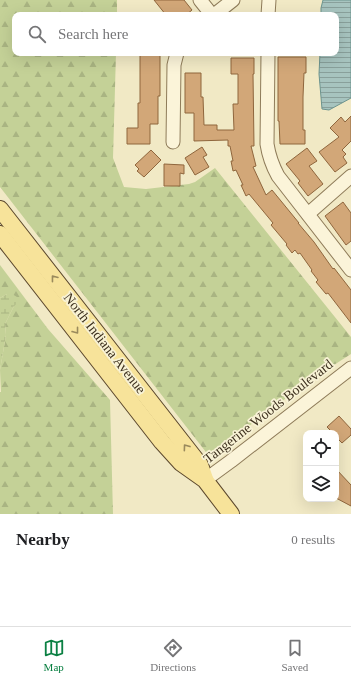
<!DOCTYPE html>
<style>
:root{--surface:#fff;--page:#f2f2f2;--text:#202124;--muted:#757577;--line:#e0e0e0;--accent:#0b8043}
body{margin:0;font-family:"Times New Roman",serif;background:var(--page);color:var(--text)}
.controls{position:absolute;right:12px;bottom:12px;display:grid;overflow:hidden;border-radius:8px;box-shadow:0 4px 16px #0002}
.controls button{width:36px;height:36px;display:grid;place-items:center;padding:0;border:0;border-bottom:1px solid var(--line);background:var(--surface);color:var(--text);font:20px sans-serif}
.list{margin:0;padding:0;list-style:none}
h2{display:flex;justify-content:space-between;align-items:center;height:52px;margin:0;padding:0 16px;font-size:17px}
h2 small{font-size:13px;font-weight:400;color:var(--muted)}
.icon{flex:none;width:22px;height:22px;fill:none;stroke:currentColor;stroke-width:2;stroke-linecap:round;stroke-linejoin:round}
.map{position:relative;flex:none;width:351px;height:514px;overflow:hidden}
.search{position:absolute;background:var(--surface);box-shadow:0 4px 16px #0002;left:12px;right:12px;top:12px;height:44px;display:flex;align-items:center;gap:10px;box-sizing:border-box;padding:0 14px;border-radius:8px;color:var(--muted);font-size:15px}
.sheet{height:112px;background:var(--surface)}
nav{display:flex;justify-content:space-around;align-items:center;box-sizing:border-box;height:56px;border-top:1px solid var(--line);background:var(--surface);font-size:11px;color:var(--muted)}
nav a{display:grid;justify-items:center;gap:2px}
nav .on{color:var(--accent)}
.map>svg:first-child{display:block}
.forest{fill:url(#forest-firs)}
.wetland{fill:url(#wetland-marsh)}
.water{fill:url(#water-rules);stroke:#6c948e}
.building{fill:#d2a778;stroke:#8f663d}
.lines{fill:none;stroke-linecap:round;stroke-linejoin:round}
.minor-casing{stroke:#8e7b59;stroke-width:15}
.major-casing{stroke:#5c482d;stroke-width:18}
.minor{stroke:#fbf4d9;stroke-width:13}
.major{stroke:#f7e39a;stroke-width:16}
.oneway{stroke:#9a8a5c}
.labels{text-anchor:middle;stroke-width:3.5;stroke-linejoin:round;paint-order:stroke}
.street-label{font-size:14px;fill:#3d301e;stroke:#f8f2d5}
</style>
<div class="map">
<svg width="351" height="514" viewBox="0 0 351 514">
<defs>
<pattern id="forest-firs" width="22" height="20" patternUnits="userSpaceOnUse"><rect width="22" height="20" fill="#c4d197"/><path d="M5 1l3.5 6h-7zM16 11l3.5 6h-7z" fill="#a9b482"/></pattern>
<pattern id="wetland-marsh" width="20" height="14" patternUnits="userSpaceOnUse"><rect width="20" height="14" fill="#c4d197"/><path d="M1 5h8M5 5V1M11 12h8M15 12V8" fill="none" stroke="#a9b482"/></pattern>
<pattern id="water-rules" width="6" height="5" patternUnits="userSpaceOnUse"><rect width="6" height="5" fill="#a7c4bf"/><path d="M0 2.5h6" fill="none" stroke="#89a09b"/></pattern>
</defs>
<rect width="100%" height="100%" fill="#f1e9c5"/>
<!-- forest -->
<g class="forest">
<path d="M0 0H117V15H15V53H116L113 158 124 187 146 189 189 184 195 182 215 168 351 337V354L309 381 209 456 0 187Z"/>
<path d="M0 265 48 329 110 400 113 514H0V392H1L0 370 6 335 5 324 14 306 7 294 0 298Z"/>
</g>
<!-- wetland -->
<path class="wetland" d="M7 294H12L17 297 19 302 14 306 5 324 6 335 0 370V298Z"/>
<!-- water -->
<path class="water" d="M323 0H351V98L329 110 322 109 319 74 320 53H336V15H321V8Z"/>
<!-- building -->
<g class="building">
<path d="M154 0H184L192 10 186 15H166Z"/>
<path d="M140 55H160V96H158V124H150V144H127V128H138V103H140Z"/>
<path d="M278 57H306V73H304L303 97V130H305V144H280L279 121H278Z"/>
<path d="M231 58H254V74H253L254 146H251L256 166 253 167 266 195 272 190 299 223H298L314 242 333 269 334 268 351 290V323L328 293 326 294 316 282 318 280 311 271 312 270 300 253 298 254 295 250 292 253 286 245 287 244 271 225 273 223 249 194 246 196 241 185H243L236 170 233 171 231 161H233L230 146H228V140L194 141V113H185V73H201V97H203L204 125H217V130H234L233 104H238V74H231Z"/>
<path d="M351 116V141L342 150 346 154 343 157 347 163 335 172 319 152 339 137 330 128 341 117 345 122Z"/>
<path d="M202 147 207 155 203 157 209 167 195 175 185 158Z"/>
<path d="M307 148 317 161 309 166 323 184 308 196 298 183 300 181 286 164Z"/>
<path d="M151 150 161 160 144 177 137 171 139 169 135 165Z"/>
<path d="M164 164 184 165V174L180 173V186H164Z"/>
<path d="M343 202 351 213V241L346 245 325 216Z"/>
<path d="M339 416 351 429V435L342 443 336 437V433H333L327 427Z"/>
<path d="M336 469 351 485V506L336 498Z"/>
</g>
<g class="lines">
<defs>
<g id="minor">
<path d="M200 0 212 15"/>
<path d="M214 15 233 0"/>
<path d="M268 15 269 0"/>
<path d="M268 53 267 144C269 157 272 165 278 176L351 270"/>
<path d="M173 142 174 65 177 53"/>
<path d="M308 214 351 176"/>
<path d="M205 480 231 461 351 368"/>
</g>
<g id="major">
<path d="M0 209 200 465 205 479"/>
<path d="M0 234 162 442 181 463 205 480 231 514"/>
</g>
</defs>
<!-- minor casing -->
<use href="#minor" class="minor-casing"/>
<!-- major casing -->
<use href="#major" class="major-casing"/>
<!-- minor -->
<use href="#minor" class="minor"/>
<!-- major -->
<use href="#major" class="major"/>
</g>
<!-- one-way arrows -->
<defs><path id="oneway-chevron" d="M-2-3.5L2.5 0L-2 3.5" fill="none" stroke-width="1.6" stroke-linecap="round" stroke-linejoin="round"/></defs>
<g class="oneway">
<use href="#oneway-chevron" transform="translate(54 278) rotate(-128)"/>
<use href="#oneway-chevron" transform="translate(76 331) rotate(52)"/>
<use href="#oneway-chevron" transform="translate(186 447) rotate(-126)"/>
</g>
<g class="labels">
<!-- street labels -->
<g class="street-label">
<text transform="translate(105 343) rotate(52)" y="5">North Indiana Avenue</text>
<text transform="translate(268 411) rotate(-38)" y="5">Tangerine Woods Boulevard</text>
</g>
</g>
</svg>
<div class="controls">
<button><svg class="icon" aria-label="locate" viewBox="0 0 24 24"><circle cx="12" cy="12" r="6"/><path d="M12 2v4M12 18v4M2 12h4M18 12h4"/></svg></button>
<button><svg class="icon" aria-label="layers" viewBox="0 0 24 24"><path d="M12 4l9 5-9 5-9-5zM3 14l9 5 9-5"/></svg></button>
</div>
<div class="search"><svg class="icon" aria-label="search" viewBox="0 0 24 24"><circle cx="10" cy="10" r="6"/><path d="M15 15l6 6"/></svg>Search here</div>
</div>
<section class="sheet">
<h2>Nearby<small>0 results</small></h2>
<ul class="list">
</ul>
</section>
<nav>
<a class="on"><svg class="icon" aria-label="map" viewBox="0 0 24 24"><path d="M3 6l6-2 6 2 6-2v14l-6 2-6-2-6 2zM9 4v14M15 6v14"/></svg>Map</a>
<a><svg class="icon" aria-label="directions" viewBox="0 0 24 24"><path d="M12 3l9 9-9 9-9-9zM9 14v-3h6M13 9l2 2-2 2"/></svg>Directions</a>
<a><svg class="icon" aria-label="saved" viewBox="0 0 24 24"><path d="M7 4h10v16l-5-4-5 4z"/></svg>Saved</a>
</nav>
